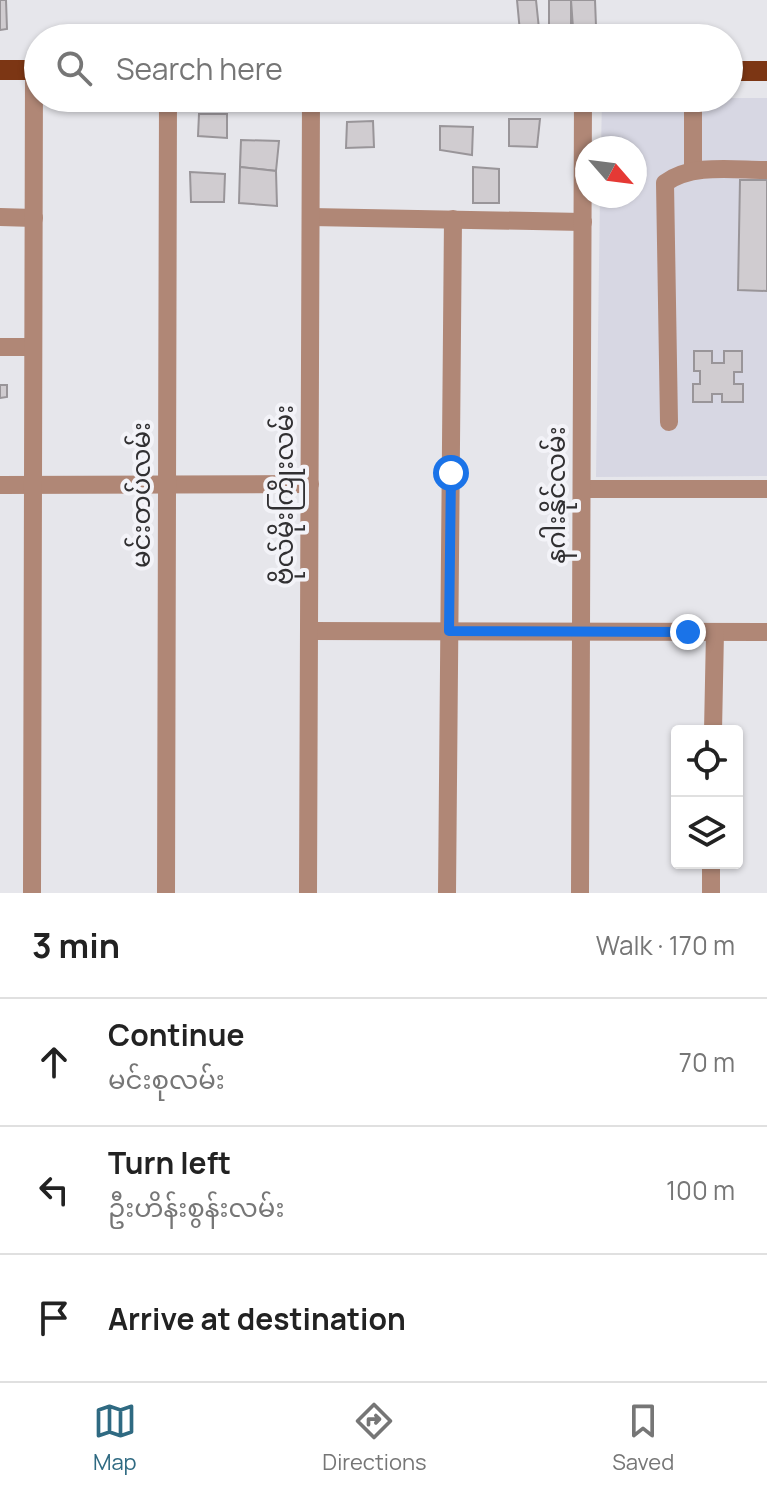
<!DOCTYPE html>
<meta charset="utf-8">
<style>
:root{--surface:#fff;--page:#f2f2f2;--text:#222;--muted:#767676;--line:#e0e0e0;--accent:#2f6a82}
body{margin:0;font-family:Manrope,"Noto Sans Myanmar",sans-serif;background:var(--page);color:var(--text)}
.controls{position:absolute;right:24px;bottom:24px;display:grid;overflow:hidden;border-radius:8px;box-shadow:0 2px 6px #0004}
.controls button{width:72px;height:72px;display:grid;place-items:center;padding:0;border:0;border-bottom:2px solid var(--line);background:var(--surface);color:var(--text);font:40px sans-serif}
.compass{position:absolute;left:575px;top:136px;width:72px;height:72px;border-radius:50%;background:var(--surface);box-shadow:0 2px 6px #0004;rotate:118deg}
.stop{position:absolute;width:24px;height:24px;margin:-18px;border:6px solid #1a73e8;border-radius:50%;background:#fff}
.stop.end{background:#1a73e8;border-color:#fff;box-shadow:0 2px 8px #0008}
.list{margin:0;padding:0;list-style:none}
h2{display:flex;justify-content:space-between;align-items:center;height:104px;margin:0;padding:0 32px;font-size:34px}
h2 small{font-size:26px;font-weight:400;color:var(--muted)}
.list li{display:grid;grid-template-columns:52px 1fr auto;gap:24px;align-items:center;box-sizing:border-box;height:128px;padding:0 32px;border-top:2px solid var(--line)}
.list b{display:block;font-size:30px;white-space:nowrap}
.list p{margin:0;font-size:26px;white-space:nowrap;color:var(--muted)}
.list em{font-size:26px;font-style:normal;color:var(--muted)}
.icon{flex:none;width:44px;height:44px;fill:none;stroke:currentColor;stroke-width:2;stroke-linecap:round;stroke-linejoin:round}
.map{position:relative;flex:none;width:767px;height:893px;overflow:hidden}
.search{position:absolute;background:var(--surface);box-shadow:0 2px 6px #0004;left:24px;right:24px;top:24px;height:88px;display:flex;align-items:center;gap:20px;box-sizing:border-box;padding:0 28px;border-radius:44px;color:var(--muted);font-size:30px}
.sheet{height:488px;background:var(--surface)}
nav{display:flex;justify-content:space-around;align-items:center;box-sizing:border-box;height:112px;border-top:2px solid var(--line);background:var(--surface);font-size:22px;color:var(--muted)}
nav a{display:grid;justify-items:center;gap:4px}
nav .on{color:var(--accent)}
.map>svg:first-child{display:block}
.built{fill:#d7d7e3}
.building{fill:#d0ccd0;stroke:#999599;stroke-width:2}
.lines{fill:none;stroke-linecap:round;stroke-linejoin:round}
.minor{stroke:#b08776;stroke-width:18}
.major{stroke:#7c3614;stroke-width:20}
.route{stroke:#1a73e8;stroke-width:10}
.labels{text-anchor:middle;stroke-width:8;stroke-linejoin:round;paint-order:stroke}
.street-label{font-size:26px;fill:#313032;stroke:#f3f3f8}
</style>
<div class="map">
<svg width="767" height="893" viewBox="0 0 767 893">
<rect width="100%" height="100%" fill="#e6e6eb"/>
<!-- built -->
<path class="built" d="M602 98H767V476L596 477 600 196H635V148H601Z"/>
<!-- building -->
<g class="building">
<path d="M0 0H6L7 29 0 30Z"/>
<path d="M517 0H536L539 29 520 32Z"/>
<rect x="549" y="0" width="22" height="28"/>
<path d="M571 0H595L596 26 573 28Z"/>
<path d="M199 114H227V138L198 136Z"/>
<path d="M509 119H540L537 147 509 146Z"/>
<path d="M373 121 374 147 346 148 347 122Z"/>
<path d="M440 126 473 127 472 155 440 150Z"/>
<path d="M241 140 279 141 276 171 240 167Z"/>
<path d="M240 167 276 171 277 206 239 203Z"/>
<path d="M473 167 499 169V203H473Z"/>
<path d="M190 172 225 174 224 202H191Z"/>
<path d="M740 180H767V291L738 290Z"/>
<path d="M694 351H712V363H724V351H742V372H734V384H743V402H722V394H712V402H693V384H700V371H694Z"/>
<path d="M0 385H7V397L0 398Z"/>
</g>
<g class="lines">
<!-- minor -->
<g class="minor">
<path d="M693 98V170"/>
<path d="M0 217 34 218"/>
<path d="M311 217 583 222"/>
<path d="M0 347H33"/>
<path d="M669 422 665 183C692 163 734 170 767 170"/>
<path d="M0 485 310 484"/>
<path d="M582 489H767"/>
<path d="M309 631 767 632"/>
<path d="M713 731 715 632"/>
<path d="M32 893 34 70"/>
<path d="M166 893 168 98"/>
<path d="M308 893 311 98"/>
<path d="M447 893 453 219"/>
<path d="M580 893 583 98"/>
<path d="M711 893V863"/>
</g>
<!-- major -->
<g class="major">
<path d="M0 70H38"/>
<path d="M729 71H767"/>
</g>
</g>
<g class="lines">
<!-- route -->
<path class="route" d="M451 473 449 631 688 632"/>
</g>
<g class="labels">
<!-- street labels -->
<g class="street-label">
<text transform="translate(141 495) rotate(-90)" y="9">မင်းတပ်လမ်း</text>
<text transform="translate(284 495) rotate(-90)" y="9">ဗိုလ်မိုးကြိုးလမ်း</text>
<text transform="translate(556 495) rotate(-90)" y="9">နဂါးနိုင်လမ်း</text>
</g>
</g>
</svg>
<div class="controls">
<button><svg class="icon" aria-label="locate" viewBox="0 0 24 24"><circle cx="12" cy="12" r="6"/><path d="M12 2v4M12 18v4M2 12h4M18 12h4"/></svg></button>
<button><svg class="icon" aria-label="layers" viewBox="0 0 24 24"><path d="M12 4l9 5-9 5-9-5zM3 14l9 5 9-5"/></svg></button>
</div>
<svg class="compass" viewBox="-18 -18 36 36"><path d="M0-13l5 13h-10z" fill="#e53935"/><path d="M0 13l5-13h-10z" fill="#767676"/></svg>
<div class="stop" style="left:451px;top:473px"></div>
<div class="stop end" style="left:688px;top:632px"></div>
<div class="search"><svg class="icon" aria-label="search" viewBox="0 0 24 24"><circle cx="10" cy="10" r="6"/><path d="M15 15l6 6"/></svg>Search here</div>
</div>
<section class="sheet">
<h2>3 min<small>Walk · 170 m</small></h2>
<ul class="list">
<li><svg class="icon" aria-label="ahead" viewBox="0 0 24 24"><path d="M12 20V5M6 11l6-6 6 6"/></svg><div><b>Continue</b><p>မင်းစုလမ်း</p></div><em>70 m</em></li>
<li><svg class="icon" aria-label="left" viewBox="0 0 24 24"><path d="M17 20v-9H6M10 6l-5 5 5 5"/></svg><div><b>Turn left</b><p>ဦးဟိန်းစွန်းလမ်း</p></div><em>100 m</em></li>
<li><svg class="icon" aria-label="arrive" viewBox="0 0 24 24"><path d="M6 21V4h12l-3 4 3 4H6"/></svg><div><b>Arrive at destination</b></div></li>
</ul>
</section>
<nav>
<a class="on"><svg class="icon" aria-label="map" viewBox="0 0 24 24"><path d="M3 6l6-2 6 2 6-2v14l-6 2-6-2-6 2zM9 4v14M15 6v14"/></svg>Map</a>
<a><svg class="icon" aria-label="directions" viewBox="0 0 24 24"><path d="M12 3l9 9-9 9-9-9zM9 14v-3h6M13 9l2 2-2 2"/></svg>Directions</a>
<a><svg class="icon" aria-label="saved" viewBox="0 0 24 24"><path d="M7 4h10v16l-5-4-5 4z"/></svg>Saved</a>
</nav>
